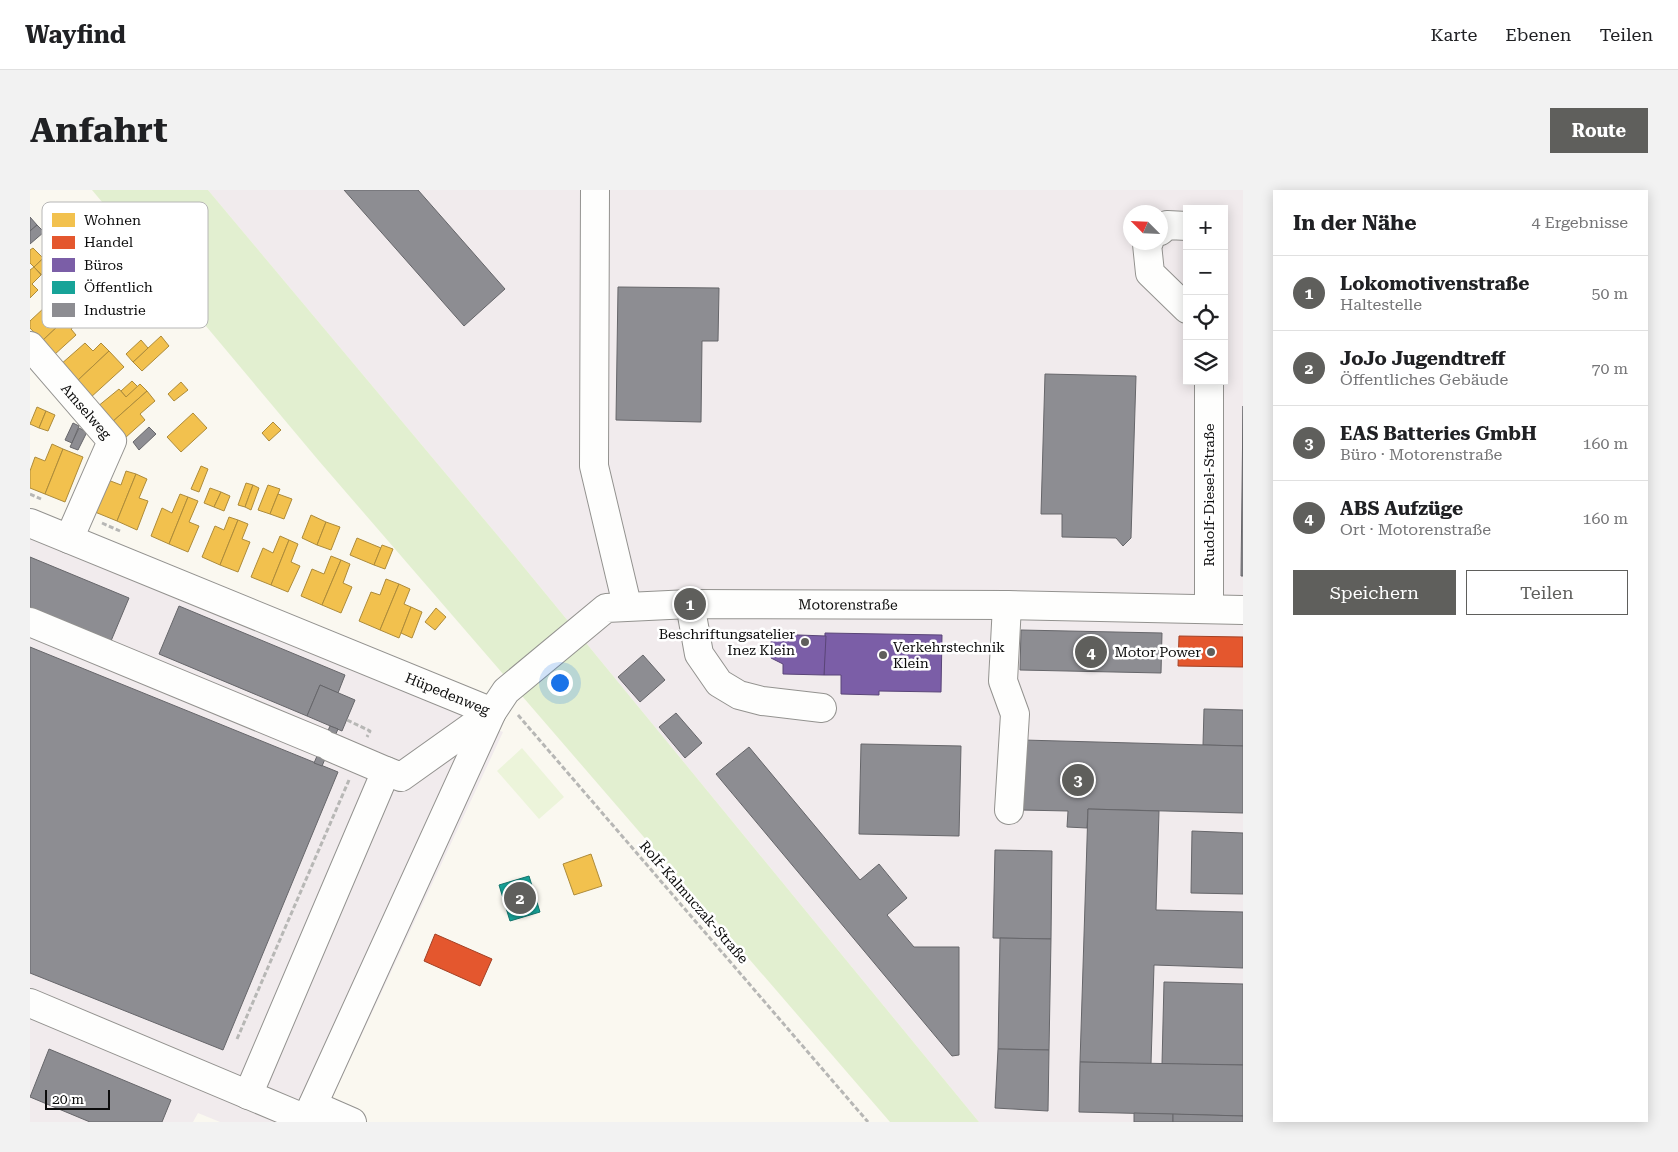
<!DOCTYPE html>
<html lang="de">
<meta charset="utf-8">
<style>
:root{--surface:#fff;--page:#f2f2f2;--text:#202124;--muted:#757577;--line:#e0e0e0;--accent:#5f5f5c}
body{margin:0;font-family:"Roboto Serif",serif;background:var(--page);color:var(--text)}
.controls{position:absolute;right:15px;top:15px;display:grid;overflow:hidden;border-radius:0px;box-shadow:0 2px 12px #0003}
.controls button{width:45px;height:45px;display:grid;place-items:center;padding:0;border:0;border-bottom:1px solid var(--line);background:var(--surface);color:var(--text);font:25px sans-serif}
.compass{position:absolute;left:1093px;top:15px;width:45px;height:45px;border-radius:50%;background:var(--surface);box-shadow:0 2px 12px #0003;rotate:294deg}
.scale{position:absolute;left:15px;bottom:12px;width:65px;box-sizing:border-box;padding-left:5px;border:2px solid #0c0c0c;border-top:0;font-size:14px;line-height:18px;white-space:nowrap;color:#0c0c0c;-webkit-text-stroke:4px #fff;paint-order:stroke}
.you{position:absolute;left:529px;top:492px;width:18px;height:18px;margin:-12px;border:4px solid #fff;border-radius:50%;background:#1a73e8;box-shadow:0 0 0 8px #1a73e833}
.badge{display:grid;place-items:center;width:32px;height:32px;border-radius:50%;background:var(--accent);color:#fff;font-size:16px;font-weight:700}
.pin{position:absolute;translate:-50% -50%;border:2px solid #fff;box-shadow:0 1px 5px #0006}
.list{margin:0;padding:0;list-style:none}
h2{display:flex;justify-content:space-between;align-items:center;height:65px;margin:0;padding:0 20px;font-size:21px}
h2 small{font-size:16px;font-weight:400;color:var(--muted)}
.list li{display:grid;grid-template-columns:32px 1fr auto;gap:15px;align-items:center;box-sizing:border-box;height:75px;padding:0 20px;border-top:1px solid var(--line)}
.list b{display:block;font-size:19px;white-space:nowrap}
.list p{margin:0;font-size:16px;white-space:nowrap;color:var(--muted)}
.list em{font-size:16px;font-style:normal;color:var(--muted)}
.actions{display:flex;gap:10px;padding:15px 20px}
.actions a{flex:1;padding:11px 0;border:1px solid var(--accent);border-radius:0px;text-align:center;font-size:18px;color:var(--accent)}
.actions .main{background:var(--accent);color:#fff}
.icon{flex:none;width:28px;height:28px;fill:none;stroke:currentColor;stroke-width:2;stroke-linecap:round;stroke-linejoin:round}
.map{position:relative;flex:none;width:1213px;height:932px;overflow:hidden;border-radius:0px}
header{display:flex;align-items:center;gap:30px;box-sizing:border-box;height:70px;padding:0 25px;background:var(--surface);border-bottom:1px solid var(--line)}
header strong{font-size:24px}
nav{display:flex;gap:28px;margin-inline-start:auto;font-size:18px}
.intro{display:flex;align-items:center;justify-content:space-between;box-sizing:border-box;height:120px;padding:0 30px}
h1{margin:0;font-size:35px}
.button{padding:12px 22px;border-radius:0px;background:var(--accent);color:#fff;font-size:18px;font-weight:700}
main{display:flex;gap:30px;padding:0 30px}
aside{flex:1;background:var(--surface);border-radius:0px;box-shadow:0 2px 12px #0003}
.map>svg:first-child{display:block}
.industrial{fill:#f1ebed;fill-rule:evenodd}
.green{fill:#e2efd0}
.pitch{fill:#ecf4da}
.homes{fill:#f2c14e;stroke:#ad8b3a}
.shops{fill:#e4572e;stroke:#a34024}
.offices{fill:#7b5ea7;stroke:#5a4578}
.public{fill:#17a398;stroke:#14766e}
.industry{fill:#8d8d92;stroke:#66666a}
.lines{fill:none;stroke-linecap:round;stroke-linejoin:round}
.minor-casing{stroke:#93928f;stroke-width:30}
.path{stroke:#b7b7b5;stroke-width:3;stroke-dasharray:5 2.5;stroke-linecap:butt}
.minor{stroke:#fefefd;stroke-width:28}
.poi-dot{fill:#5f5f5c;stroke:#fff;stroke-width:2}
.labels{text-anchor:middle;stroke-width:5;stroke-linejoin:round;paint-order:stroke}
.street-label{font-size:14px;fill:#0c0c0c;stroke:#fff}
.poi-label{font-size:14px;fill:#0c0c0c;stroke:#fff;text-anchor:end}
.key{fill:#fff;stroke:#b6b6b6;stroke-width:1}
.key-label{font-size:14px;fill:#0c0c0c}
</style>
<header>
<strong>Wayfind</strong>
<nav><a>Karte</a><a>Ebenen</a><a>Teilen</a></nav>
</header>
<div class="intro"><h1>Anfahrt</h1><a class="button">Route</a></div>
<main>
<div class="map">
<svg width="1213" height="932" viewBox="0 0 1213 932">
<rect width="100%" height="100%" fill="#faf8f0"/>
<!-- industrial -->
<g class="industrial">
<path d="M178 0H1213V932H949L479 359ZM1157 19H1194V191H1157ZM1100 22H1130V52H1100Z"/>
<path d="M0 348 473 542 291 932H190L168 923 163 932H0Z"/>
</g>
<!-- green -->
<path class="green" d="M62 0H178L479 359 949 932H860L289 271Z"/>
<!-- pitch -->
<path class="pitch" d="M492 558 534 607 509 629 467 581Z"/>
<!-- homes -->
<g class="homes">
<path d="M3 58 13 68 4 77 0 73V60Z"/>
<path d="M20 62 28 72 13 86 4 77Z"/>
<path d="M4 77 11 85 2 94 8 100 0 108V80Z"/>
<path d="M30 103 45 120 12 151 0 138V131Z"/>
<path d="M45 120 53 129 41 139 46 145 24 165 12 151Z"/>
<path d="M131 146 139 156 112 181 103 172Z"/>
<path d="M111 150 118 158 103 172 96 164Z"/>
<path d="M55 153 63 161 71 153 79 161 46 192 30 175Z"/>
<path d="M79 161 94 177 60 208 46 192Z"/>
<path d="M102 191 108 197 96 207 91 201Z"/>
<path d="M151 192 158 200 144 211 138 204Z"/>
<path d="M110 194 117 201 81 233 67 217 89 199 96 207Z"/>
<path d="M117 201 125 211 110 224 115 230 95 248 81 233Z"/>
<path d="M7 217 16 221 9 238 0 234Z"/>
<path d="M16 221 25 225 18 241 9 238Z"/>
<path d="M163 223 177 238 151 262 137 247Z"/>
<path d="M243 232 251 240 239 251 232 243Z"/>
<path d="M22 254 33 259 15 304 0 298V281L5 267 15 271Z"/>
<path d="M33 259 53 267 35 312 15 304Z"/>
<path d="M171 276 178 279 169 302 161 299Z"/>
<path d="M96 281 106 284 87 331 65 322 78 290 91 295Z"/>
<path d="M106 284 117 289 109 308 118 311 107 340 87 331Z"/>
<path d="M216 293 223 295 215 317 208 315Z"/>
<path d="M223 295 229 298 221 320 215 317Z"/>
<path d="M238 295 250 299 240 324 228 320Z"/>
<path d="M180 298 191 302 184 317 174 313Z"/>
<path d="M191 302 200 306 194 321 184 317Z"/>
<path d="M150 304 158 307 139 354 121 346 132 318 142 323Z"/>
<path d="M248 304 262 309 254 329 240 324Z"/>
<path d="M158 307 168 311 159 332 169 336 158 362 139 354Z"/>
<path d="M281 325 296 332 287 355 272 348Z"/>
<path d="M199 327 208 330 190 375 172 367 185 336 194 340Z"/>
<path d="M208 330 218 334 212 349 220 352 208 382 190 375Z"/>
<path d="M296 332 310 337 301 360 287 355Z"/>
<path d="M250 346 259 350 241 395 221 387 233 358 243 363Z"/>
<path d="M327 348 351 358 344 375 320 365Z"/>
<path d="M259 350 268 354 261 372 270 376 258 402 241 395Z"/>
<path d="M352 355 363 359 355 379 344 375Z"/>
<path d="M301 366 311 370 292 415 271 406 282 379 294 384Z"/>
<path d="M311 370 320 374 313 393 322 397 311 423 292 415Z"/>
<path d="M356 389 369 394 350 440 329 431 341 402 350 405Z"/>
<path d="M369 394 380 399 374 414 381 417 369 448 350 440Z"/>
<path d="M381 417 392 422 382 448 371 443Z"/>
<path d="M406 418 416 427 405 440 395 432Z"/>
<path d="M561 664 572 696 544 705 533 674Z"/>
</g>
<!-- shops -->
<g class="shops">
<path d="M1149 446 1213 447V477L1148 476Z"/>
<path d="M405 744 462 769 450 796 394 771Z"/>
</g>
<!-- offices -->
<g class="offices">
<path d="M795 443 912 445 911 502 849 501V505L811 504V485H794Z"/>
<path d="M741 444 796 446 794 485 753 484V474L741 468Z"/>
</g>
<!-- public -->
<path class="public" d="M499 686 510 722 480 731 469 695Z"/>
<!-- industry -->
<g class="industry">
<path d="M314 0H388L475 99 434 136Z"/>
<path d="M0 27 7 35 0 41Z"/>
<path d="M7 35 14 42 0 54V41Z"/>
<path d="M588 97 689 98 688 151H672L671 232 586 230Z"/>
<path d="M1015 184 1106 186 1101 348 1093 356 1086 348 1032 347V324H1011Z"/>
<path d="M1213 216V386H1211Z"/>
<path d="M43 233 49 236 42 253 35 250Z"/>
<path d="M119 237 126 244 109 260 103 252Z"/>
<path d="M49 238 57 242 48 260 40 257Z"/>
<path d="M0 367 99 408 81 451 0 418Z"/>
<path d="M149 416 315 485 308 503 290 495 277 526 129 464Z"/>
<path d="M991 440 1132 443 1131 483 990 480Z"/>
<path d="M0 457 308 582 193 860 0 783Z"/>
<path d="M613 465 635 490 610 512 588 487Z"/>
<path d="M290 495 325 510 312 541 277 526Z"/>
<path d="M1174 519 1213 520V556L1173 555Z"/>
<path d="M646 523 672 553 655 568 629 537Z"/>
<path d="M300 536 308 539 292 576 284 573Z"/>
<path d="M993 550 1213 556V623L1058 619 1057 638 1037 637 1038 621 991 620Z"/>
<path d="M831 554 931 556 929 646 829 644Z"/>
<path d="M719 557 830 690 849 674 877 708 857 725 884 757H929V865L922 866 686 584Z"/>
<path d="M1058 619 1129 621 1126 720 1213 722V778L1124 775 1121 874 1050 872Z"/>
<path d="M1162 641 1213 643V704L1161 703Z"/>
<path d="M965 660 1022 661 1021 749 963 748Z"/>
<path d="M970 748 1021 749 1019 860 968 859Z"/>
<path d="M1134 792 1213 794V875L1132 874Z"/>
<path d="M19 859 141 910 132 932H60L0 907Z"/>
<path d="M968 859 1019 860 1018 921 965 918Z"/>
<path d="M1050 872 1213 875V926L1049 922Z"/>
<path d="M1104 923 1143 924V932H1104Z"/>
<path d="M1143 924 1213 926V932H1143Z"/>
</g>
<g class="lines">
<defs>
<g id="minor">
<path d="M565 0 564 276 597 415"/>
<path d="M1130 41 1137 35 1157 36"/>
<path d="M1119 52 1117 54 1120 83 1157 119"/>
<path id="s1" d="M0 156 82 251 39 349"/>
<path d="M1179 191V419"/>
<path id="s2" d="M0 333 462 522"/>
<path d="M660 414 669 464 689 493 709 505 732 511 792 518"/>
<path d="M977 415 973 491 985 524 979 620"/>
<path d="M0 432 292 553"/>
<path d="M356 581 371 587 461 523"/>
<path d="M0 813 276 929"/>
<path d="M218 905 356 581 300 557"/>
<path d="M283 915 322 932"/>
<path id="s3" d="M275 932 462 522 476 501 576 418 660 414 977 415 1213 420"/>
</g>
</defs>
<!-- minor casing -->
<use href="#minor" class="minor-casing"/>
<!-- path -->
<g class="path">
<path d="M0 304 11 309"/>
<path d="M72 333 90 341"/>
<path d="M488 525 838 932"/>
<path d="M317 530 340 541 337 547"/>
<path d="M207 849 319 590"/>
</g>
<!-- minor -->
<use href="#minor" class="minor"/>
</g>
<!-- markers -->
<g class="poi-dot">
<circle cx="775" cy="452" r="5"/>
<circle cx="1181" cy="462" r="5"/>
<circle cx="853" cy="465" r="5"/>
</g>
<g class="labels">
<!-- street labels -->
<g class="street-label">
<text dy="5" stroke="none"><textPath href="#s1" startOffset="86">Amselweg</textPath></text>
<text transform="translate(1179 305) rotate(-90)" y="5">Rudolf-Diesel-Straße</text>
<text dy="5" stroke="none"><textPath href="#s3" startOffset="848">Motorenstraße</textPath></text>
<text dy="5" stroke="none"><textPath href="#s2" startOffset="451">Hüpedenweg</textPath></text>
<text transform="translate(664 712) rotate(49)" y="5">Rolf-Kalmuczak-Straße</text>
</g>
<!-- poi labels -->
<g class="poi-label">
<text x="765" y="449">Beschriftungsatelier<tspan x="765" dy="16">Inez Klein</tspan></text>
<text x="863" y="462" text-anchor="start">Verkehrstechnik<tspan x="863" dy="16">Klein</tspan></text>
<text x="1171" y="467">Motor Power</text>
</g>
</g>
<!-- legend -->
<rect x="12" y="12" width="166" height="126" rx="8" class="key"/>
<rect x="22" y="23" width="23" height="14" fill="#f2c14e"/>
<rect x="22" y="46" width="23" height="13" fill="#e4572e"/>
<rect x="22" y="68" width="23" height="14" fill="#7b5ea7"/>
<rect x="22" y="91" width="23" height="13" fill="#17a398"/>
<rect x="22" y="113" width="23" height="14" fill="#8d8d92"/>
<g class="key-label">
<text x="54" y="35">Wohnen</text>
<text x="54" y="57">Handel</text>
<text x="54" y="80">Büros</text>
<text x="54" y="102">Öffentlich</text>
<text x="54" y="125">Industrie</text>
</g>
</svg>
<div class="controls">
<button>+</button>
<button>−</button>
<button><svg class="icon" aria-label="locate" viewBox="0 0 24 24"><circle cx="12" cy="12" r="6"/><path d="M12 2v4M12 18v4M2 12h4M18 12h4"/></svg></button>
<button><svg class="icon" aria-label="layers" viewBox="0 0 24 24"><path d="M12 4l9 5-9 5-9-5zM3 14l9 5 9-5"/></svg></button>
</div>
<svg class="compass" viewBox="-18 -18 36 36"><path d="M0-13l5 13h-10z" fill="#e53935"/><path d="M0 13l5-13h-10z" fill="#757577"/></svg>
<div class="scale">20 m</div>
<div class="you"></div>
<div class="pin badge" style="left:660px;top:414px">1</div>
<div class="pin badge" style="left:490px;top:708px">2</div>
<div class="pin badge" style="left:1048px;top:590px">3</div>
<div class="pin badge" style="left:1061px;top:462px">4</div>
</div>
<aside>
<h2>In der Nähe<small>4 Ergebnisse</small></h2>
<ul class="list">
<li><span class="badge">1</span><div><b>Lokomotivenstraße</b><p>Haltestelle</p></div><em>50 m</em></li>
<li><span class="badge">2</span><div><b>JoJo Jugendtreff</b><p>Öffentliches Gebäude</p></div><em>70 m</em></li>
<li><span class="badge">3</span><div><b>EAS Batteries GmbH</b><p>Büro · Motorenstraße</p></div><em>160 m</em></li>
<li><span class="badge">4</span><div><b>ABS Aufzüge</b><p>Ort · Motorenstraße</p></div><em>160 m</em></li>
</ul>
<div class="actions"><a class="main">Speichern</a><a>Teilen</a></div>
</aside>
</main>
